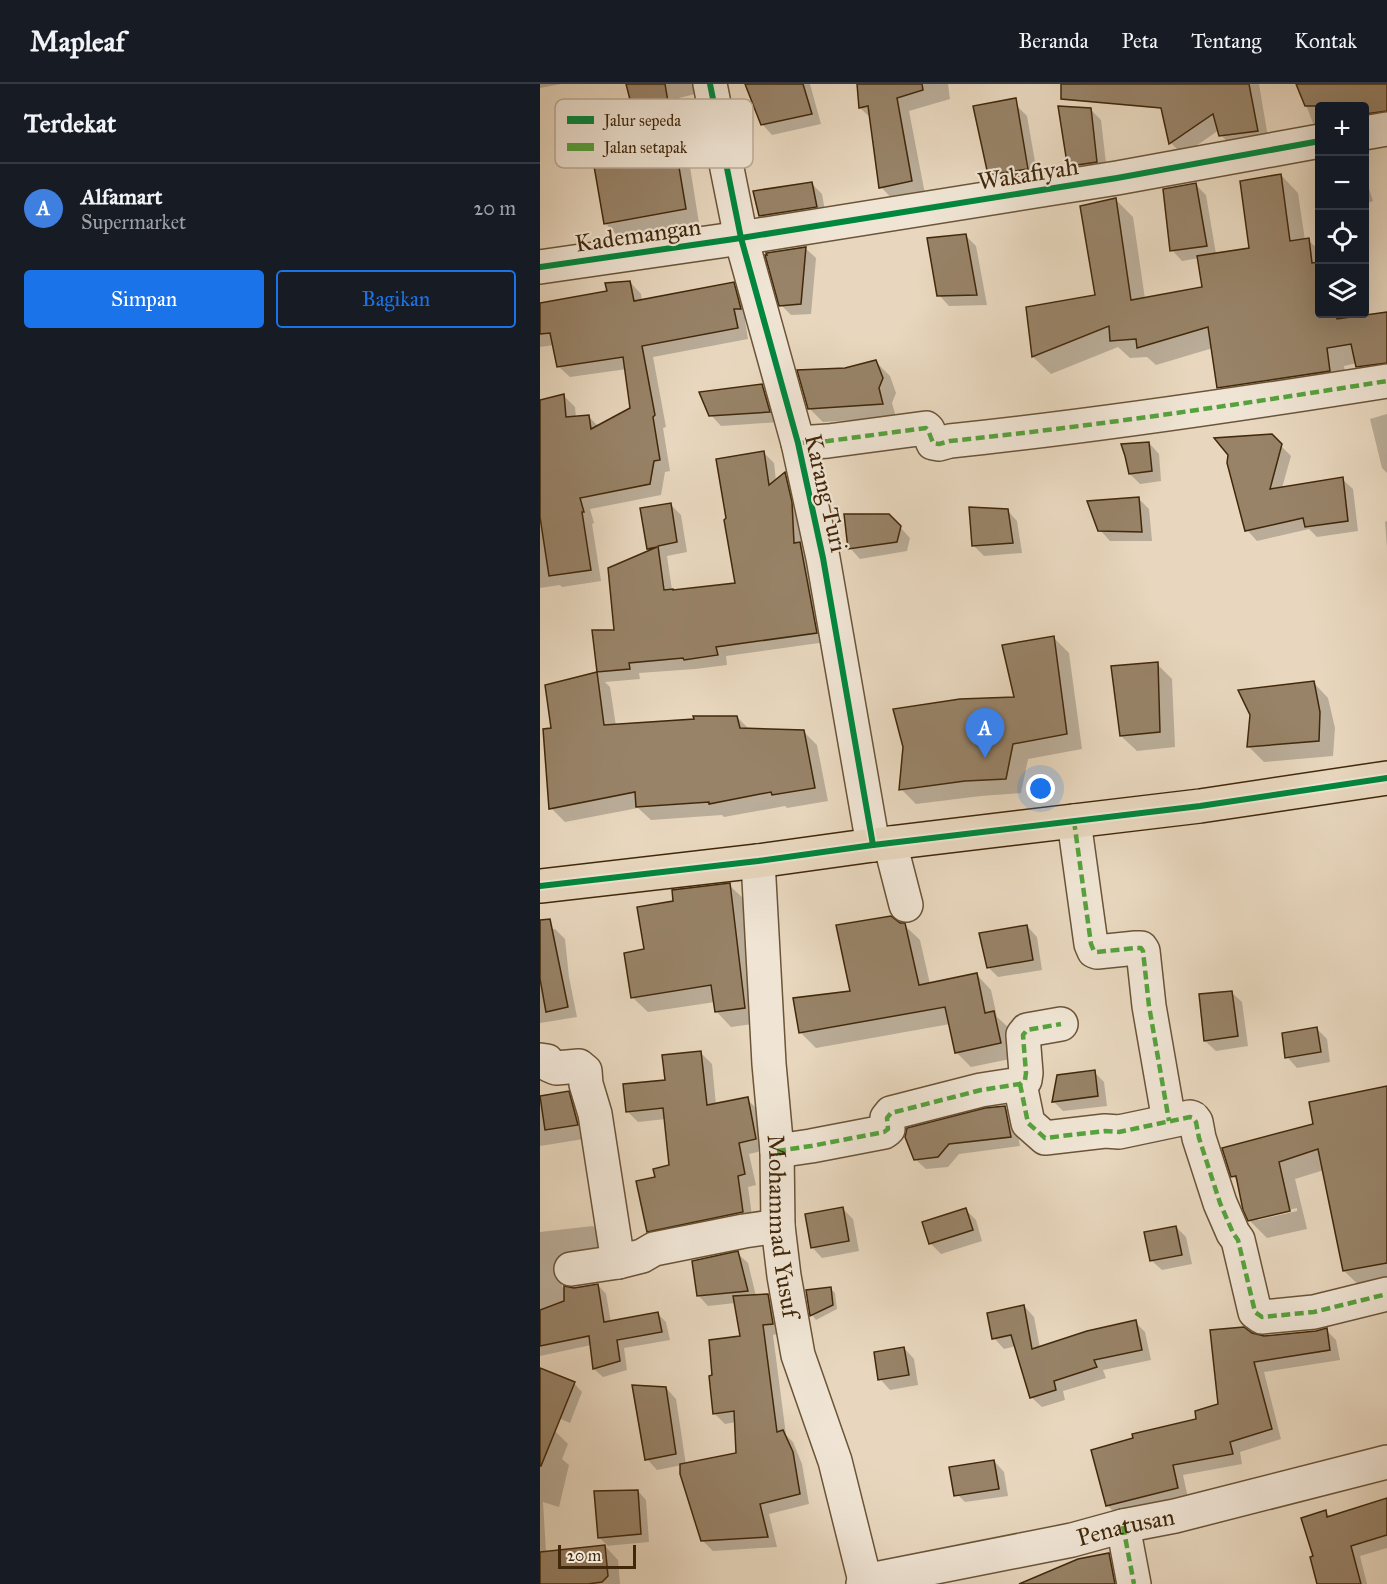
<!DOCTYPE html>
<html lang="id">
<meta charset="utf-8">
<style>
:root{--surface:#171b24;--page:#20242c;--text:#f1f3f6;--muted:#9ea1a6;--line:#363941;--accent:#1a73e8}
body{margin:0;font-family:"IM FELL Great Primer",serif;background:var(--page);color:var(--text)}
.controls{position:absolute;right:18px;top:18px;display:grid;overflow:hidden;border-radius:6px;box-shadow:0 6px 24px #0002}
.controls button{width:54px;height:54px;display:grid;place-items:center;padding:0;border:0;border-bottom:2px solid var(--line);background:var(--surface);color:var(--text);font:30px sans-serif}
.scale{position:absolute;left:18px;bottom:15px;width:78px;box-sizing:border-box;padding-left:6px;border:3px solid #41280a;border-top:0;font-size:16px;line-height:21px;white-space:nowrap;color:#41280a;-webkit-text-stroke:4px #f0e5d5;paint-order:stroke}
.you{position:absolute;left:501px;top:705px;width:21px;height:21px;margin:-15px;border:4px solid #fff;border-radius:50%;background:#1a73e8;box-shadow:0 0 0 9px #1a73e833}
.badge{display:grid;place-items:center;width:39px;height:39px;border-radius:50%;background:var(--accent);color:#fff;font-size:20px;font-weight:700}
.pin{position:absolute;translate:-50% -50px;filter:drop-shadow(0 2px 3px #0008)}
.pin::after{content:'';position:absolute;top:32px;width:21px;height:18px;background:inherit;clip-path:polygon(0 0,100% 0,50% 100%)}
.list{margin:0;padding:0;list-style:none}
h2{display:flex;justify-content:space-between;align-items:center;height:78px;margin:0;padding:0 24px;font-size:26px}
h2 small{font-size:20px;font-weight:400;color:var(--muted)}
.list li{display:grid;grid-template-columns:39px 1fr auto;gap:18px;align-items:center;box-sizing:border-box;height:90px;padding:0 24px;border-top:2px solid var(--line)}
.list b{display:block;font-size:22px;white-space:nowrap}
.list p{margin:0;font-size:20px;white-space:nowrap;color:var(--muted)}
.list em{font-size:20px;font-style:normal;color:var(--muted)}
.actions{display:flex;gap:12px;padding:18px 24px}
.actions a{flex:1;padding:14px 0;border:2px solid var(--accent);border-radius:6px;text-align:center;font-size:21px;color:var(--accent)}
.actions .main{background:var(--accent);color:#fff}
.icon{flex:none;width:33px;height:33px;fill:none;stroke:currentColor;stroke-width:2;stroke-linecap:round;stroke-linejoin:round}
.map{position:relative;flex:none;width:847px;height:1500px;overflow:hidden}
header{display:flex;align-items:center;gap:36px;box-sizing:border-box;height:84px;padding:0 30px;background:var(--surface);border-bottom:2px solid var(--line)}
header strong{font-size:28px}
nav{display:flex;gap:33px;margin-inline-start:auto;font-size:21px}
main{display:flex}
aside{flex:1;background:var(--surface)}
.map>svg:first-child{display:block}
.shadow{fill:#0003;fill-rule:evenodd}
.building{fill:#988368;stroke:#41280a;stroke-width:1.5}
.lines{fill:none;stroke-linecap:round;stroke-linejoin:round}
.minor-casing{stroke:#6b5437;stroke-width:36}
.major-casing{stroke:#41280a;stroke-width:36}
.minor{stroke:#f0e5d5;stroke-width:33}
.major{stroke:#e8d7be;stroke-width:33}
.quiet{stroke:#55a33e;stroke-width:4.5;stroke-dasharray:9 4.5;stroke-linecap:butt}
.cycleway-casing{stroke:#f0e5d5;stroke-width:10}
.cycleway{stroke:#00873e;stroke-width:6}
.labels{text-anchor:middle;stroke-width:4.5;stroke-linejoin:round;paint-order:stroke}
.street-label{font-size:24px;fill:#41280a;stroke:#f0e5d5}
.key{fill:#f0e5d5;stroke:#bcac98;stroke-width:1.5}
.key-label{font-size:16px;fill:#41280a}
</style>
<header>
<strong>Mapleaf</strong>
<nav><a>Beranda</a><a>Peta</a><a>Tentang</a><a>Kontak</a></nav>
</header>
<main>
<aside>
<h2>Terdekat<small></small></h2>
<ul class="list">
<li><span class="badge" style="background:#3f7fe0">A</span><div><b>Alfamart</b><p>Supermarket</p></div><em>20 m</em></li>
</ul>
<div class="actions"><a class="main">Simpan</a><a>Bagikan</a></div>
</aside>
<div class="map">
<svg width="847" height="1500" viewBox="0 0 847 1500">
<rect width="100%" height="100%" fill="#e8d7be"/>
<filter id="stains"><feTurbulence type="fractalNoise" baseFrequency=".00333" numOctaves="4"/><feColorMatrix values="0 0 0 0 .2 0 0 0 0 .09 0 0 0 0 .02 0 0 0 .5 -.17"/></filter>
<radialGradient id="worn" r=".72"><stop offset=".6" stop-color="#630" stop-opacity="0"/><stop offset="1" stop-color="#630" stop-opacity=".3"/></radialGradient>
<!-- shadow -->
<g class="shadow">
<path d="M0 0H21L0 4Z"/>
<path d="M88 0H160L159 9 139 14 159 139 80 154 66 140 51 54 99 44Z"/>
<path d="M206 0H270L281 40 232 51 222 40Z"/>
<path d="M319 0H408L410 15 369 27 385 110 354 117 341 103 331 34 320 24Z"/>
<path d="M651 0H719L729 59 693 64 681 51 679 46 643 71 631 59 624 29Z"/>
<path d="M772 0H847V42L824 51V22H780V45L773 39 759 3Z"/>
<path d="M477 22 487 32 498 95 459 100 449 90Z"/>
<path d="M550 25 561 36 567 88 539 89 528 79Z"/>
<path d="M824 89 833 117 824 120Z"/>
<path d="M741 91 758 109 765 156H768L780 167V230H810L811 235 847 229V298L836 300 818 282 817 279 804 282 807 304 697 321 679 303 673 264 616 281 607 273 590 274 578 263 511 290 493 273 487 224 556 212 576 116 593 133 605 215 663 204 659 174 642 177 632 166 656 101 666 111 676 170 711 165Z"/>
<path d="M272 100 282 110 286 133 230 142 220 131Z"/>
<path d="M425 151 436 162 447 221 409 222 399 211Z"/>
<path d="M265 164 276 174 271 230 251 231 241 221Z"/>
<path d="M90 198 101 210 102 217 193 200 205 211 211 235 205 236 208 255 113 273 126 343 123 344 130 387 125 388 121 411 50 425 54 439 52 440 61 497 22 503 20 501 0 504V318L24 312 35 323 36 334 49 333 59 343 92 325 87 285 30 293 18 282 14 261 0 263V221L68 208Z"/>
<path d="M336 278 350 292 356 309 352 319 356 333 283 338 269 324 305 286Z"/>
<path d="M222 302 232 312 239 338 181 342 171 331Z"/>
<path d="M847 330V389L842 384 830 335Z"/>
<path d="M731 352 751 372 742 404 802 395 813 405 818 447 777 453 769 445 717 457 707 446 689 370Z"/>
<path d="M609 359 619 370 621 397 600 400 590 390Z"/>
<path d="M224 369 234 379 236 397 245 390 255 400 261 430 263 463 270 470 286 558 186 572 187 581 155 585 99 589 100 595 65 598 70 603 76 642 197 633 210 646 263 647 277 661 288 717 247 724 245 722 184 733 182 731 111 736 98 724 25 738 11 724 13 646 7 602 59 589 54 547 76 548 111 467 108 464 131 421 141 431 147 468 127 472 132 506 133 508 197 500Z"/>
<path d="M599 415 609 425 612 457H570L560 446Z"/>
<path d="M467 426 477 437 482 469 444 472 434 462Z"/>
<path d="M847 437V464L845 438Z"/>
<path d="M359 442 370 454 367 467 320 475 310 464Z"/>
<path d="M514 554 529 569 542 665 488 675 481 709 441 712 376 720 361 705 476 614Z"/>
<path d="M617 580 632 595 635 663 597 667 581 652Z"/>
<path d="M773 598 788 614 795 644 793 672 724 678 709 663Z"/>
<path d="M189 801 205 816 220 939 191 943 176 927 175 918 108 928 92 913 134 818Z"/>
<path d="M360 840 364 841 380 856 390 900 436 890 451 906 457 933 469 944 475 974 431 983 416 968 410 940 276 964 261 949 255 915 312 908Z"/>
<path d="M487 842 497 853 502 886 458 893 448 883Z"/>
<path d="M15 845 25 855 29 893 37 933 0 939V846Z"/>
<path d="M691 908 702 918 708 962 676 967 665 957 660 911Z"/>
<path d="M777 945 787 955 790 978 757 984 747 973Z"/>
<path d="M161 969 172 980 176 1021 207 1015 218 1026 226 1066 209 1070 216 1101 208 1103 213 1139 119 1158 108 1147 117 1095 131 1082 126 1035 98 1038 87 1027Z"/>
<path d="M554 988 564 998 567 1022 523 1027 513 1017Z"/>
<path d="M847 1004V1199L822 1204 804 1187 784 1086 755 1095 767 1145 727 1154 709 1136 699 1099 693 1092 775 1041ZM757 1124V1127L718 1136V1133Z"/>
<path d="M28 1009 42 1022 50 1054 0 1062V1013Z"/>
<path d="M465 1023 475 1034 480 1062 419 1070 408 1083 386 1085 375 1075Z"/>
<path d="M303 1125 313 1135 319 1167 282 1174 272 1163Z"/>
<path d="M426 1126 436 1136 442 1157 401 1170 390 1159Z"/>
<path d="M53 1142 61 1151 63 1171 21 1188V1198L23 1204 33 1205 58 1201 66 1210 71 1238 117 1229 126 1238 130 1256 84 1264 87 1286 63 1293 54 1285 51 1261 0 1272V1148Z"/>
<path d="M636 1143 646 1153 652 1180 622 1186 611 1176Z"/>
<path d="M197 1169 208 1179 216 1212H228L238 1222 243 1249 233 1251 246 1351 253 1358 262 1380 269 1420 229 1430 237 1463 173 1467 163 1457 142 1381 117 1386 107 1375 126 1304 136 1315 146 1381 197 1370 196 1338 185 1340 175 1330 173 1292 202 1253 195 1219 168 1222 158 1211Z"/>
<path d="M290 1204 295 1209 297 1225 276 1236 272 1231Z"/>
<path d="M484 1222 494 1233 500 1264 595 1238 605 1248 611 1276 563 1286 566 1294 523 1307 525 1316 502 1323 491 1313 476 1262 464 1265 454 1254Z"/>
<path d="M786 1246 796 1256 800 1276 724 1288 741 1355 700 1368 702 1380 643 1391 648 1414 578 1432 568 1422 658 1336 680 1321 711 1250 724 1253Z"/>
<path d="M364 1264 374 1275 378 1301 350 1306 340 1295Z"/>
<path d="M0 1286 34 1299 42 1308 30 1339 0 1326Z"/>
<path d="M15 1347 28 1360 22 1375 29 1381 19 1423 3 1418 6 1468 68 1462 60 1454 98 1407 106 1416 109 1458 65 1462 78 1476 80 1500H0V1348Z"/>
<path d="M454 1377 464 1388 468 1412 425 1418 415 1408Z"/>
<path d="M847 1417V1464L820 1472 827 1500H779L775 1473 785 1428 791 1433Z"/>
<path d="M568 1470 578 1480 582 1500H485Z"/>
</g>
<!-- building -->
<g class="building">
<path d="M86 0H125L146 125 64 140 49 53 97 43Z"/>
<path d="M205 0H263L272 30 221 41Z"/>
<path d="M317 0H382L383 6 357 14 372 97 339 104 328 22 319 24Z"/>
<path d="M521 0H709L718 47 679 52 673 30 629 60 621 24 521 15Z"/>
<path d="M756 0H847V27L825 30V22H765Z"/>
<path d="M476 14 488 85 448 91 433 22Z"/>
<path d="M518 22 551 24 557 78 537 81 527 79Z"/>
<path d="M741 90 750 157 769 154 772 179 780 178V230H796L797 235 847 228V279L816 283 811 260 787 264 790 287 677 304 668 243 597 264 596 255 570 257 569 242 492 273 486 223 555 211 540 122 576 114 591 216 662 203 657 172 709 164 700 97Z"/>
<path d="M272 98 277 123 219 132 213 107Z"/>
<path d="M656 99 667 162 630 167 623 105Z"/>
<path d="M426 150 437 211 397 212 387 154Z"/>
<path d="M266 163 261 220 239 222 225 171H227L226 169Z"/>
<path d="M90 197 94 217 194 198 201 225H194L198 244 102 262 115 331 113 333 120 376 114 377 110 400 40 414 44 428H42L51 486 9 492 0 433V316L24 310 26 333 49 331 51 345 90 324 83 273 17 283 10 249 0 250V219L67 207 65 199Z"/>
<path d="M336 276 343 294 339 304 343 320 268 325 257 286 305 284Z"/>
<path d="M222 300 230 328 169 332 159 308Z"/>
<path d="M732 350 742 360 730 405 803 393 808 437 765 443 763 434 705 447 687 379 688 371 674 354Z"/>
<path d="M609 358 612 387 589 390 585 372 581 360Z"/>
<path d="M224 367 229 401 245 388 252 418 254 459 260 458 277 549 176 563 178 571 144 576 143 574 89 579 90 585 57 588 52 546H74L68 484 117 463 107 465 100 424 131 419 137 458 118 462 124 506 133 505V506L195 499 184 436 186 434 176 375Z"/>
<path d="M599 413 602 448 558 447 547 417Z"/>
<path d="M429 423 468 425 473 459 432 462Z"/>
<path d="M304 430H349L361 442 357 458 308 465Z"/>
<path d="M514 552 527 650 473 660 466 695 425 697 359 706 363 663 353 625 420 615 474 613 462 561Z"/>
<path d="M618 578 620 648 580 652 571 582Z"/>
<path d="M57 588 64 641 154 635 153 632H197L200 644 264 646 275 704 232 711 231 708 169 720V718L96 723 95 708 9 725 3 645 11 644 5 601Z"/>
<path d="M774 597 780 628 779 657 707 663 710 631 698 606Z"/>
<path d="M190 799 205 924 175 928 171 901 91 914 84 869 104 865 97 823 133 817 132 806Z"/>
<path d="M351 832 360 839H365L379 901 437 889 445 929 454 927 461 959 415 969 405 923 259 949 253 914 310 907 296 841Z"/>
<path d="M10 835 28 923 6 928 0 895V836Z"/>
<path d="M487 841 493 876 447 884 439 849Z"/>
<path d="M692 907 698 952 664 957 659 910Z"/>
<path d="M777 943 781 968 745 974 742 949Z"/>
<path d="M161 967 167 1021 208 1013 216 1055 199 1059 205 1090 198 1092 203 1128 107 1148 96 1097 115 1093 113 1085 129 1081 123 1024 86 1028 83 1000 125 996 122 971Z"/>
<path d="M555 986 558 1012 512 1018 517 991Z"/>
<path d="M847 1002V1179L803 1187 778 1065 739 1078 750 1127 708 1137 703 1126 696 1092 691 1093 682 1064 773 1040 769 1018Z"/>
<path d="M29 1007 38 1041 5 1046 0 1012Z"/>
<path d="M465 1022 471 1053 409 1060 398 1073 374 1076 365 1053 367 1044 445 1024Z"/>
<path d="M303 1123 309 1157 271 1164 265 1130Z"/>
<path d="M426 1124 433 1146 389 1160 382 1138Z"/>
<path d="M636 1142 642 1171 610 1177 604 1148Z"/>
<path d="M198 1167 208 1207 157 1212 152 1177Z"/>
<path d="M58 1200 64 1238 118 1228 122 1248 77 1256 80 1277 53 1285 49 1252 0 1262V1226L24 1217V1202L34 1204Z"/>
<path d="M291 1203 293 1221 270 1232 266 1206Z"/>
<path d="M228 1210 233 1240 223 1241 237 1348 243 1346 253 1368 260 1410 220 1420 228 1453 161 1457 140 1390V1380L196 1369 194 1327 173 1330 169 1292 172 1291 169 1256 200 1252 193 1212Z"/>
<path d="M484 1221 492 1265 547 1247 596 1236 602 1266 554 1276 557 1283 514 1297 516 1306 490 1314 471 1251 452 1255 447 1229Z"/>
<path d="M704 1243 712 1249 724 1252 776 1247 787 1244 790 1266 714 1278 732 1345 690 1358 693 1370 633 1381 638 1404 566 1422 551 1366 593 1354 592 1350 656 1335 655 1327 678 1320 670 1246Z"/>
<path d="M364 1263 369 1291 338 1296 334 1268Z"/>
<path d="M0 1284 35 1298 1 1382H0Z"/>
<path d="M92 1301 126 1303 136 1370 105 1376Z"/>
<path d="M454 1376 459 1405 414 1412 409 1383Z"/>
<path d="M98 1406 101 1450 58 1454 54 1407Z"/>
<path d="M847 1414V1451L811 1462 821 1500H777L770 1473 773 1472 761 1434 786 1426 787 1433Z"/>
<path d="M65 1461 68 1492 62 1498 48 1500H0V1468Z"/>
<path d="M569 1469 575 1500H479L538 1475Z"/>
</g>
<g class="lines">
<defs>
<g id="minor">
<path d="M170 0 201 154 258 359 283 474 333 761"/>
<path d="M824 49 847 45"/>
<path d="M0 183 201 154 577 94 780 57"/>
<path d="M258 359 288 357 386 344 388 346 393 359 399 360 410 357C556 342 702 320 847 297"/>
<path d="M534 737 551 860 554 867 557 868 596 864H601L603 867 609 922 629 1037"/>
<path d="M350 759 366 821"/>
<path id="s1" d="M218 777 229 980 237 1067 238 1142 244 1192 258 1271 295 1377 325 1497"/>
<path d="M0 976 7 977 9 981 16 984 39 982 45 987 46 1000 55 1030 78 1178 102 1172 114 1165 204 1147 238 1142"/>
<path d="M480 1000 488 1039 505 1054 565 1047 579 1048 650 1033 653 1034 656 1038 659 1054 680 1119 693 1149 698 1156 715 1228 722 1233 774 1228 847 1210"/>
<path d="M237 1067 271 1062 344 1048 348 1045 347 1034 351 1029 441 1006 480 1000 485 996 486 989 483 951 487 946 521 940"/>
<path d="M31 1185 78 1178"/>
<path d="M583 1442 594 1500"/>
<path id="s2" d="M323 1500 325 1497 532 1456 583 1442 635 1432 847 1378"/>
</g>
<path id="major" d="M0 802 218 777 333 761 660 722 847 694"/>
</defs>
<!-- minor casing -->
<use href="#minor" class="minor-casing"/>
<!-- major casing -->
<use href="#major" class="major-casing"/>
<!-- minor -->
<use href="#minor" class="minor"/>
<!-- major -->
<use href="#major" class="major"/>
<!-- quiet -->
<g class="quiet">
<path d="M258 359 288 357 386 344 388 346 393 359 399 360 410 357C556 342 702 320 847 297"/>
<path d="M534 737 551 860 554 867 557 868 596 864H601L603 867 609 922 629 1037"/>
<path d="M480 1000 488 1039 505 1054 565 1047 579 1048 650 1033 653 1034 656 1038 659 1054 680 1119 693 1149 698 1156 715 1228 722 1233 774 1228 847 1210"/>
<path d="M237 1067 271 1062 344 1048 348 1045 347 1034 351 1029 441 1006 480 1000 485 996 486 989 483 951 487 946 521 940"/>
<path d="M583 1442 594 1500"/>
</g>
<defs>
<g id="cycleway">
<path d="M170 0 201 154 258 359 283 474 333 761"/>
<path d="M0 183 201 154 577 94 780 57"/>
<path d="M0 802 218 777 333 761 660 722 847 694"/>
</g>
</defs>
<!-- cycleway casing -->
<use href="#cycleway" class="cycleway-casing"/>
<!-- cycleway -->
<use href="#cycleway" class="cycleway"/>
</g>
<g class="labels">
<!-- street labels -->
<g class="street-label">
<text transform="translate(488 90) rotate(-9)" y="8">Wakafiyah</text>
<text transform="translate(98 151) rotate(-8)" y="8">Kademangan</text>
<text transform="translate(286 409) rotate(77)" y="8">Karang Turi</text>
<text dy="8" stroke="none"><textPath href="#s1" startOffset="366">Mohammad Yusuf</textPath></text>
<text dy="8" stroke="none"><textPath href="#s2" startOffset="270">Penatusan</textPath></text>
</g>
</g>
<!-- legend -->
<rect x="15" y="15" width="198" height="69" rx="9" class="key"/>
<rect x="27" y="32" width="27" height="8" fill="#00873e"/>
<rect x="27" y="59" width="27" height="8" fill="#55a33e"/>
<g class="key-label">
<text x="64" y="42">Jalur sepeda</text>
<text x="64" y="69">Jalan setapak</text>
</g>
<rect width="100%" height="100%" filter="url(#stains)"/>
<rect width="100%" height="100%" fill="url(#worn)"/>
</svg>
<div class="controls">
<button>+</button>
<button>−</button>
<button><svg class="icon" aria-label="locate" viewBox="0 0 24 24"><circle cx="12" cy="12" r="6"/><path d="M12 2v4M12 18v4M2 12h4M18 12h4"/></svg></button>
<button><svg class="icon" aria-label="layers" viewBox="0 0 24 24"><path d="M12 4l9 5-9 5-9-5zM3 14l9 5 9-5"/></svg></button>
</div>
<div class="scale">20 m</div>
<div class="you"></div>
<div class="pin badge" style="left:445px;top:674px;background:#3f7fe0">A</div>
</div>
</main>
